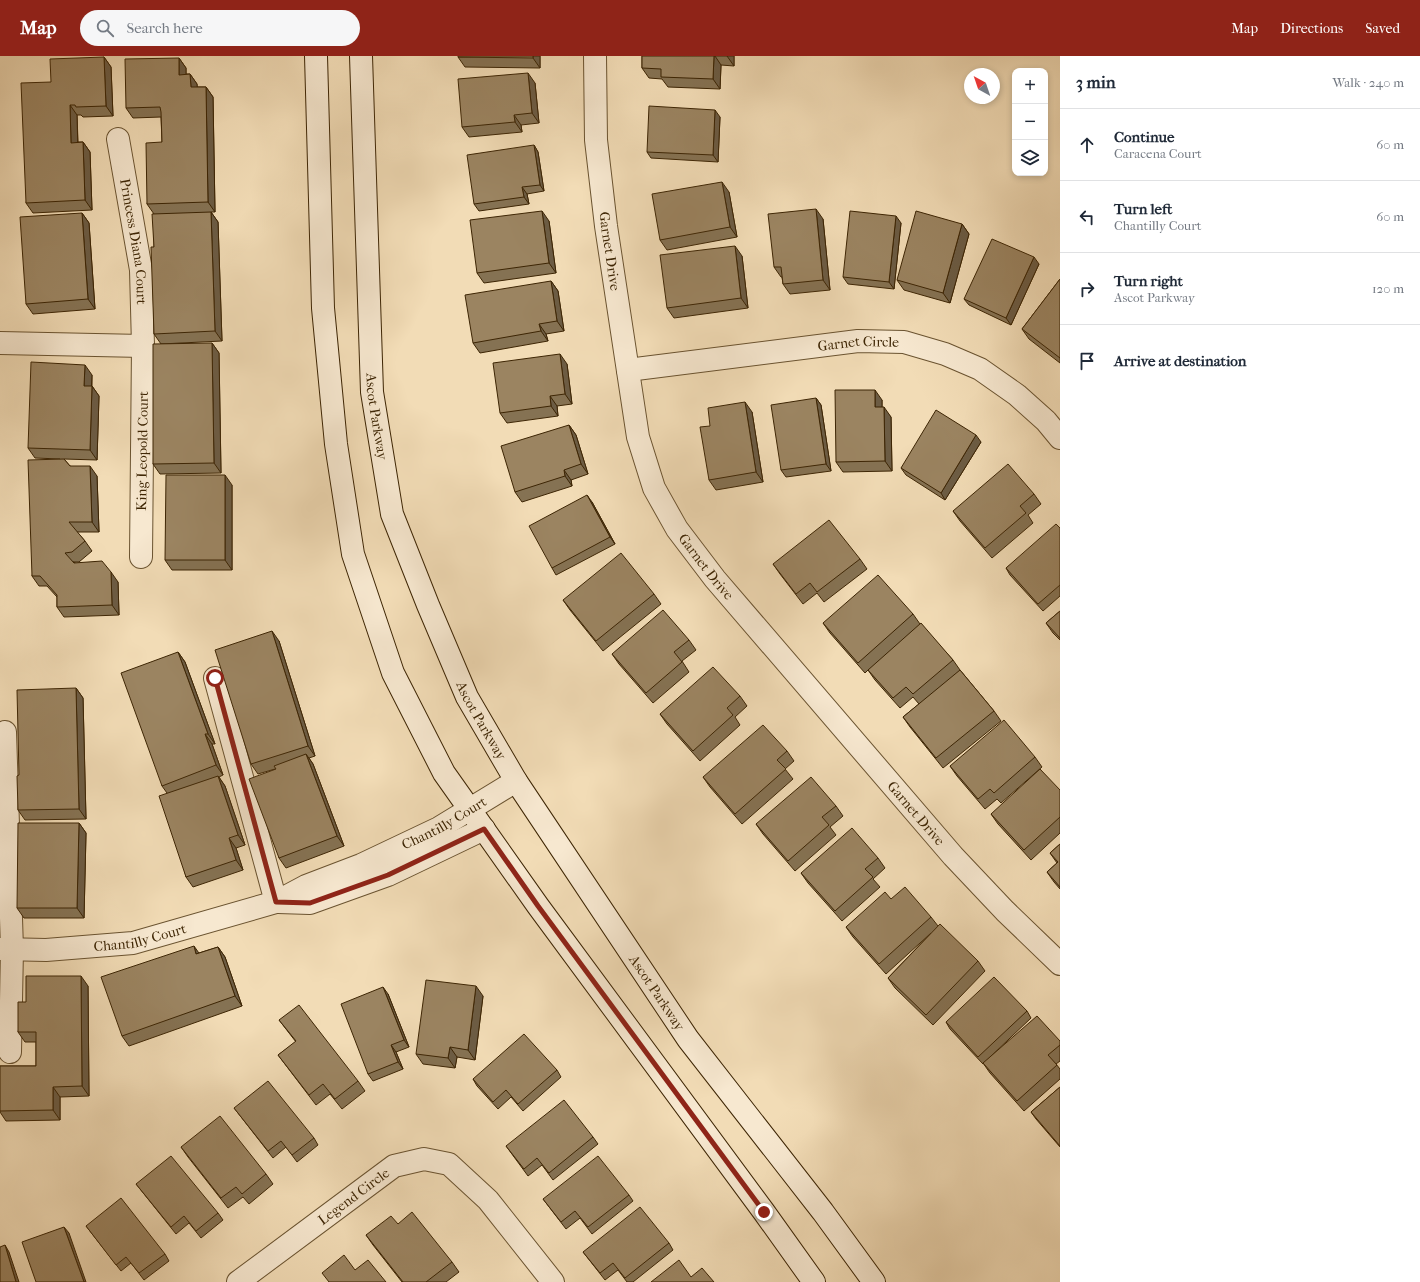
<!DOCTYPE html>
<meta charset="utf-8">
<style>
:root{--surface:#fff;--page:#f6f6f7;--text:#1f2937;--muted:#747a83;--line:#e0e1e3;--accent:#8f2418}
body{margin:0;font-family:"IM FELL French Canon",serif;background:var(--page);color:var(--text)}
.controls{position:absolute;right:12px;top:12px;display:grid;overflow:hidden;border-radius:8px;box-shadow:0 2px 6px #0003}
.controls button{width:36px;height:36px;display:grid;place-items:center;padding:0;border:0;border-bottom:1px solid var(--line);background:var(--surface);color:var(--text);font:20px sans-serif}
.compass{position:absolute;left:964px;top:12px;width:36px;height:36px;border-radius:50%;background:var(--surface);box-shadow:0 2px 6px #0003;rotate:320deg}
.stop{position:absolute;width:12px;height:12px;margin:-9px;border:3px solid #8f2418;border-radius:50%;background:#fff}
.stop.end{background:#8f2418;border-color:#fff;box-shadow:0 1px 4px #0008}
.list{margin:0;padding:0;list-style:none}
h2{display:flex;justify-content:space-between;align-items:center;height:52px;margin:0;padding:0 16px;font-size:17px}
h2 small{font-size:13px;font-weight:400;color:var(--muted)}
.list li{display:grid;grid-template-columns:26px 1fr auto;gap:12px;align-items:center;box-sizing:border-box;height:72px;padding:0 16px;border-top:1px solid var(--line)}
.list b{display:block;font-size:15px;white-space:nowrap}
.list p{margin:0;font-size:13px;white-space:nowrap;color:var(--muted)}
.list em{font-size:13px;font-style:normal;color:var(--muted)}
.icon{flex:none;width:22px;height:22px;fill:none;stroke:currentColor;stroke-width:2;stroke-linecap:round;stroke-linejoin:round}
.map{position:relative;flex:none;width:1060px;height:1226px;overflow:hidden}
header{display:flex;align-items:center;gap:24px;box-sizing:border-box;height:56px;padding:0 20px;background:var(--accent);color:#fff}
header strong{font-size:19px}
nav{display:flex;gap:22px;margin-inline-start:auto;font-size:14px}
.search{width:280px;height:36px;background:var(--page);display:flex;align-items:center;gap:10px;box-sizing:border-box;padding:0 14px;border-radius:22px;color:var(--muted);font-size:15px}
main{display:flex}
aside{flex:1;background:var(--surface)}
.map>svg:first-child{display:block}
.lines{fill:none;stroke-linecap:round;stroke-linejoin:round}
.minor-casing{stroke:#6a5330;stroke-width:24}
.secondary-casing{stroke:#3d2504;stroke-width:24}
.minor{stroke:#f7e8d0;stroke-width:22}
.secondary{stroke:#f7e8d0;stroke-width:22}
.wall{fill:#857253;stroke:#3d2504}
.shaded-wall{fill:#6c5c44;stroke:#3d2504}
.building{fill:#9b8461;stroke:#3d2504}
.route{stroke:#8f2418;stroke-width:5}
.labels{text-anchor:middle;stroke-width:3.5;stroke-linejoin:round;paint-order:stroke}
.street-label{font-size:14px;fill:#3d2504;stroke:#f7e8d0}
</style>
<header>
<strong>Map</strong>
<div class="search"><svg class="icon" aria-label="search" viewBox="0 0 24 24"><circle cx="10" cy="10" r="6"/><path d="M15 15l6 6"/></svg>Search here</div>
<nav><a>Map</a><a>Directions</a><a>Saved</a></nav>
</header>
<main>
<div class="map">
<svg width="1060" height="1226" viewBox="0 0 1060 1226">
<rect width="100%" height="100%" fill="#f2dcb6"/>
<filter id="stains"><feTurbulence type="fractalNoise" baseFrequency=".005" numOctaves="4"/><feColorMatrix values="0 0 0 0 .2 0 0 0 0 .09 0 0 0 0 .02 0 0 0 .5 -.17"/></filter>
<radialGradient id="worn" r=".72"><stop offset=".6" stop-color="#630" stop-opacity="0"/><stop offset="1" stop-color="#630" stop-opacity=".3"/></radialGradient>
<g class="lines">
<defs>
<g id="minor">
<path id="s1" d="M595 0 596 84 606 170 638 381 654 432 677 473 715 523 953 800 1005 855 1060 908"/>
<path id="s2" d="M118 83 141 214 143 290 141 501"/>
<path d="M0 287 143 290"/>
<path id="s3" d="M628 314 858 285 904 286 945 298 980 313 1017 339 1046 365 1060 382"/>
<path d="M215 622 276 846"/>
<path d="M5 676 12 893 10 996"/>
<path d="M278 846 310 847 388 819 484 773"/>
<path id="s4" d="M0 893 46 894 133 887 276 846 306 830 361 809 439 772 516 725"/>
<path id="s5" d="M238 1226 394 1110 424 1103 449 1108 488 1144 553 1226"/>
</g>
<g id="secondary">
<path d="M316 0 323 252 336 388 353 498 393 617 444 717 538 850 764 1156 814 1226"/>
<path id="s6" d="M361 0 372 336 392 458 428 549 467 641 516 725 688 983 823 1156 874 1226"/>
</g>
</defs>
<!-- minor casing -->
<use href="#minor" class="minor-casing"/>
<!-- secondary casing -->
<use href="#secondary" class="secondary-casing"/>
<!-- minor -->
<use href="#minor" class="minor"/>
<!-- secondary -->
<use href="#secondary" class="secondary"/>
</g>
<!-- wall -->
<g class="wall">
<path d="M540 0V12L465 11 458 1Z"/>
<path d="M642 0H734V10L721 9 720 33 668 31 662 23 649 22 642 12Z"/>
<path d="M104 1 111 11 113 60 83 61 81 59H77L78 86H83L90 96 92 154 33 157 26 147 51 26Z"/>
<path d="M179 2 186 12V18H190L197 28V31H206L213 41 215 156H211L218 166 222 285 161 288 154 278V158L147 148 162 86 161 61 133 62 126 52Z"/>
<path d="M535 27 539 67 521 69 522 76 469 81 462 71Z"/>
<path d="M720 61 718 106 651 102 647 96Z"/>
<path d="M534 89 538 96 544 135 527 138 529 148 479 155 474 148Z"/>
<path d="M729 136 737 181 667 194 660 184Z"/>
<path d="M82 157 89 167 95 253 33 258 26 248Z"/>
<path d="M823 163 830 234 790 238 783 228 782 221H781L774 211Z"/>
<path d="M549 165 556 217 484 227 477 217Z"/>
<path d="M901 167 894 233 848 228 843 221Z"/>
<path d="M962 168 969 178 950 247 904 234 897 224Z"/>
<path d="M742 200 748 252 674 262 667 252Z"/>
<path d="M1039 208 1011 269 969 249 964 243Z"/>
<path d="M1060 223V307L1029 283 1022 273Z"/>
<path d="M551 225 558 235 564 275 546 278 548 285 480 297 473 287Z"/>
<path d="M212 287 219 297 221 417 160 418 153 408Z"/>
<path d="M567 308 572 348 557 350 558 360 507 367 500 357Z"/>
<path d="M92 319V330L99 340 97 404 64 403 70 410 97 420 99 476H77L85 485 92 495 79 506H73L118 526 119 559 64 561 57 551V541L47 530H39L32 520 60 403 35 402 28 392Z"/>
<path d="M816 342 821 349 831 415 786 421 781 414Z"/>
<path d="M882 344V351L891 361 892 415 843 416 836 406Z"/>
<path d="M752 356 763 426 716 434 709 424Z"/>
<path d="M569 369 576 379 588 418 571 424 572 430 522 446 515 436Z"/>
<path d="M981 386 945 444 906 419 901 412Z"/>
<path d="M232 429V514H172L165 504Z"/>
<path d="M1034 438 1041 448 1028 459 1033 467 992 502 960 465 953 455Z"/>
<path d="M592 446 615 488 556 519 552 512Z"/>
<path d="M1060 472V540L1043 555 1010 519 1006 512Z"/>
<path d="M860 503 867 513 824 546 817 537 803 548 780 518 773 508Z"/>
<path d="M654 538 661 548 603 595 570 554 563 544Z"/>
<path d="M1060 555V584L1053 577 1046 567Z"/>
<path d="M913 558 920 568 953 604 960 614 994 655 1001 665 943 712 910 671 903 661 919 648 913 641 900 652 875 624 868 614 865 617 830 577 823 567Z"/>
<path d="M689 584 696 594 682 605 689 616 653 647 619 608 612 598Z"/>
<path d="M279 585 315 700 309 702 313 708 344 790 286 812 279 802 276 713H275L258 718 251 708Z"/>
<path d="M178 596 185 606 215 688H212L223 719 219 721 225 730 245 789 236 792 243 814 193 831 186 821 167 737 162 730Z"/>
<path d="M76 632 83 642 86 763 25 764 18 754 19 719Z"/>
<path d="M740 640 747 650 735 661 740 669 700 705 667 668 660 658Z"/>
<path d="M787 695 794 705 785 713 793 723 742 768 710 731 703 721Z"/>
<path d="M1035 701 1042 711 1001 747 997 743 985 753 957 720 950 710Z"/>
<path d="M1060 734V777L1031 804 998 768 991 758Z"/>
<path d="M836 750 843 760 830 771 836 779 795 815 763 778 756 768Z"/>
<path d="M79 767 86 777 84 862H24L17 852Z"/>
<path d="M1060 788V833L1054 826 1047 816 1057 807 1050 797Z"/>
<path d="M878 802 885 812 873 823 880 831 842 865 808 827 801 817Z"/>
<path d="M891 843 931 861 938 870 978 905 985 915 933 969 895 932 888 922 931 877 886 918 853 881 846 871Z"/>
<path d="M218 891 225 901 242 950 129 990 122 980 199 897Z"/>
<path d="M88 930 89 1040 60 1041V1064L6 1065 0 1056V1010H36V986H25L18 976 26 946Z"/>
<path d="M388 938 409 991 396 996 403 1013 373 1025 368 1018Z"/>
<path d="M483 940 475 1004 457 1001 455 1012 423 1008 416 998Z"/>
<path d="M1027 955 1031 962 987 1004 1060 985V1005L1056 1008 1060 1013V1023L1024 1055 990 1017 983 1007V1008L950 973 946 966Z"/>
<path d="M279 964 358 1025 365 1035 342 1053 330 1038 316 1049 278 999 296 986Z"/>
<path d="M557 1014 561 1021 523 1055 511 1041 498 1053 477 1030 473 1023Z"/>
<path d="M1060 1031V1091L1036 1063 1031 1056Z"/>
<path d="M234 1052 314 1082 318 1089 297 1106 286 1091 273 1102Z"/>
<path d="M593 1081 598 1088 553 1124 542 1109 528 1120 506 1090Z"/>
<path d="M181 1091 266 1118 273 1128 249 1148 243 1141 228 1152 188 1101Z"/>
<path d="M136 1128 218 1157 223 1164 201 1182 189 1167 176 1178Z"/>
<path d="M629 1139 633 1145 592 1178 580 1162 566 1173 543 1143Z"/>
<path d="M398 1168 452 1206 459 1216 446 1226H402L373 1189 366 1179Z"/>
<path d="M86 1170 165 1198 169 1205 144 1224 131 1207 121 1215Z"/>
<path d="M669 1187 673 1194 633 1226H627L618 1214 605 1224 583 1196Z"/>
</g>
<!-- shaded-wall -->
<g class="shaded-wall">
<path d="M533 0H540V12L533 2Z"/>
<path d="M714 0H715L721 9 720 33 713 23Z"/>
<path d="M727 0H734V10Z"/>
<path d="M104 1 111 11 113 60 106 50Z"/>
<path d="M179 2 186 12V29L179 19Z"/>
<path d="M528 17 535 27 539 67 532 57Z"/>
<path d="M190 18 197 28 198 41 191 31Z"/>
<path d="M206 31 213 41 215 156 208 146Z"/>
<path d="M70 49 77 59 78 97 71 87Z"/>
<path d="M715 54 720 61 718 106 713 99Z"/>
<path d="M514 59 521 69 522 76 515 66Z"/>
<path d="M83 86 90 96 92 154 85 144Z"/>
<path d="M534 89 538 96 544 135 540 129Z"/>
<path d="M722 126 729 136 737 181 730 171Z"/>
<path d="M522 131 527 138 529 148 524 141Z"/>
<path d="M816 153 823 163 830 234 823 224Z"/>
<path d="M542 155 549 165 556 217 549 207Z"/>
<path d="M211 156 218 166 222 285 215 275Z"/>
<path d="M82 157 89 167 95 253 88 243Z"/>
<path d="M896 160 901 167 894 233 889 226Z"/>
<path d="M962 168 969 178 950 247 943 237Z"/>
<path d="M735 190 742 200 748 252 741 242Z"/>
<path d="M1034 201 1039 208 1011 269 1006 262Z"/>
<path d="M551 225 558 235 564 275 557 265Z"/>
<path d="M539 268 546 278 548 285 541 275Z"/>
<path d="M212 287 219 297 221 417 214 407Z"/>
<path d="M560 298 567 308 572 348 565 338Z"/>
<path d="M85 309 92 319 91 340 84 330Z"/>
<path d="M92 330 99 340 97 404 90 394Z"/>
<path d="M875 334 882 344V361L875 351Z"/>
<path d="M550 340 557 350 558 360 551 350Z"/>
<path d="M816 342 821 349 831 415 826 408Z"/>
<path d="M745 346 752 356 763 426 756 416Z"/>
<path d="M884 351 891 361 892 415 885 405Z"/>
<path d="M569 369 576 379 588 418 581 408Z"/>
<path d="M976 379 981 386 945 444 941 437Z"/>
<path d="M90 410 97 420 99 476 92 466Z"/>
<path d="M564 414 571 424 572 430 565 420Z"/>
<path d="M225 419 232 429V514L225 504Z"/>
<path d="M587 439 592 446 615 488 610 481Z"/>
<path d="M111 516 118 526 119 559 112 549Z"/>
<path d="M272 575 279 585 315 700 308 690Z"/>
<path d="M178 596 185 606 215 688 208 678Z"/>
<path d="M76 632 83 642 86 763 79 753Z"/>
<path d="M205 678 212 688 223 719 216 709Z"/>
<path d="M306 698 313 708 344 790 337 780Z"/>
<path d="M218 720 225 730 245 789 238 779Z"/>
<path d="M79 767 86 777 84 862 77 852Z"/>
<path d="M229 782 236 792 243 814 236 804Z"/>
<path d="M194 890 201 900 196 898Z"/>
<path d="M218 891 225 901 242 950 235 940Z"/>
<path d="M81 920 88 930 89 1040 82 1030Z"/>
<path d="M476 930 483 940 475 1004 468 994Z"/>
<path d="M383 931 388 938 409 991 404 984Z"/>
<path d="M391 989 396 996 403 1013 398 1006Z"/>
<path d="M450 991 457 1001 455 1012 448 1002Z"/>
<path d="M53 1031 60 1041V1064L53 1054Z"/>
<path d="M64 1171 69 1177 86 1226H84Z"/>
<path d="M5 1189 9 1196 19 1226H16Z"/>
</g>
<!-- building -->
<g class="building">
<path d="M458 0H533V2L458 1Z"/>
<path d="M642 0H714L713 23 661 21V13L642 12Z"/>
<path d="M104 1 106 50 76 51 75 49H70L71 87 83 86 85 144 26 147 21 27 51 26 50 3Z"/>
<path d="M179 2V19L190 18 191 31H206L208 146 147 148 146 87 162 86 161 56 160 51 126 52 125 3Z"/>
<path d="M528 17 532 57 514 59 515 66 462 71 458 23Z"/>
<path d="M649 50 715 54 713 99 647 96Z"/>
<path d="M534 89 540 129 522 131 524 141 474 148 467 99Z"/>
<path d="M722 126 730 171 660 184 652 138Z"/>
<path d="M816 153 823 224 783 228 781 211H774L768 158Z"/>
<path d="M542 155 549 207 477 217 470 164Z"/>
<path d="M850 155 896 160 889 226 843 221Z"/>
<path d="M916 155 962 168 943 237 897 224Z"/>
<path d="M211 156 215 275 154 278 151 191H154L152 158Z"/>
<path d="M82 157 88 243 26 248 20 161Z"/>
<path d="M992 183 1034 201 1006 262 964 243Z"/>
<path d="M735 190 741 242 667 252 660 199Z"/>
<path d="M1060 223V302L1022 273Z"/>
<path d="M551 225 557 265 539 268 541 275 473 287 465 239Z"/>
<path d="M212 287 214 407 153 408V288Z"/>
<path d="M560 298 565 338 550 340 551 350 500 357 493 307Z"/>
<path d="M31 306 85 309 84 330H92L90 394 28 392Z"/>
<path d="M835 334H875V351H884L885 405 836 406Z"/>
<path d="M816 342 826 408 781 414 771 349Z"/>
<path d="M745 346 756 416 709 424 700 371 710 370 708 352Z"/>
<path d="M936 354 976 379 941 437 901 412Z"/>
<path d="M569 369 581 408 564 414 565 420 515 436 501 390Z"/>
<path d="M64 403 70 410H90L92 466H69L85 485 72 496 65 497 74 507 102 505 111 516 112 549 57 551V539L40 520H32L28 404Z"/>
<path d="M1008 408 1034 438 1020 450 1026 457 985 492 953 455Z"/>
<path d="M166 419H225V504H165Z"/>
<path d="M587 439 610 481 552 512 529 470Z"/>
<path d="M829 464 860 503 817 536 810 527 796 538 773 508Z"/>
<path d="M1056 468 1060 472V529L1038 548 1006 512Z"/>
<path d="M621 497 654 538 596 585 563 544Z"/>
<path d="M878 519 913 558 858 607 823 567Z"/>
<path d="M663 554 689 584 674 596 682 606 646 637 612 598Z"/>
<path d="M1060 555V582L1046 567Z"/>
<path d="M921 567 953 604 913 638 906 631 893 642 868 614Z"/>
<path d="M272 575 308 690 251 708 215 594Z"/>
<path d="M178 596 208 678H205L216 709 162 730 121 617Z"/>
<path d="M713 611 740 640 727 652 733 659 693 695 660 658Z"/>
<path d="M960 614 994 655 936 702 903 661Z"/>
<path d="M76 632 79 753 18 754 17 720 19 719 17 634Z"/>
<path d="M1004 664 1035 701 994 737 990 733 978 743 950 710Z"/>
<path d="M763 669 787 695 777 704 786 713 735 758 703 721Z"/>
<path d="M306 698 337 780 279 802 249 723 276 713 274 710Z"/>
<path d="M1040 713 1060 734V761L1024 794 991 758Z"/>
<path d="M218 720 238 779 229 782 236 804 186 821 159 740Z"/>
<path d="M811 721 836 750 822 761 829 769 788 805 756 768Z"/>
<path d="M18 767H79L77 852H17Z"/>
<path d="M852 772 878 802 865 813 873 821 835 855 801 817Z"/>
<path d="M1060 788V831L1047 816 1058 806 1050 797Z"/>
<path d="M905 831 931 861 879 908 846 871 885 836 891 843Z"/>
<path d="M940 868 978 905 926 959 888 922Z"/>
<path d="M194 890 196 898 218 891 235 940 122 980 101 921Z"/>
<path d="M26 920H81L82 1030 53 1031V1054L0 1055V1010H36V976H18V946H26Z"/>
<path d="M994 921 1027 955 978 1001 946 966Z"/>
<path d="M426 924 476 930 468 994 450 991 448 1002 416 998Z"/>
<path d="M383 931 404 984 391 989 398 1006 368 1018 341 948Z"/>
<path d="M299 949 358 1025 335 1043 323 1028 309 1039 278 999 296 985 279 964Z"/>
<path d="M1037 960 1060 985V989L1048 999 1057 1009 1017 1045 983 1007Z"/>
<path d="M524 978 557 1014 518 1048 506 1034 493 1046 473 1023Z"/>
<path d="M268 1025 314 1082 292 1099 281 1085 268 1095 234 1052Z"/>
<path d="M1060 1031V1090L1031 1056Z"/>
<path d="M564 1044 593 1081 549 1117 537 1102 524 1113 506 1090Z"/>
<path d="M220 1060 266 1118 242 1138 236 1131 221 1142 181 1091Z"/>
<path d="M171 1100 218 1157 196 1175 184 1160 171 1171 136 1128Z"/>
<path d="M598 1100 629 1139 588 1171 575 1155 561 1166 543 1143Z"/>
<path d="M121 1142 165 1198 139 1217 126 1201 116 1209 86 1170Z"/>
<path d="M640 1151 669 1187 625 1222 613 1207 600 1217 583 1196Z"/>
<path d="M412 1156 452 1206 426 1226H403L366 1179 391 1160 398 1168Z"/>
<path d="M64 1171 84 1226H36L22 1186Z"/>
<path d="M5 1189 16 1226H0V1191Z"/>
<path d="M344 1199 355 1214 368 1204 386 1226H329L322 1217Z"/>
<path d="M679 1204 691 1221 702 1212 714 1226H651Z"/>
</g>
<g class="lines">
<!-- route -->
<path class="route" d="M215 622 276 846 310 847 388 819 484 773 538 850 764 1156"/>
</g>
<g class="labels">
<!-- street labels -->
<g class="street-label">
<text dy="5" stroke="none"><textPath href="#s2" startOffset="104">Princess Diana Court</textPath></text>
<text dy="5" stroke="none"><textPath href="#s1" startOffset="196">Garnet Drive</textPath></text>
<text dy="5" stroke="none"><textPath href="#s3" startOffset="232">Garnet Circle</textPath></text>
<text dy="5" stroke="none"><textPath href="#s6" startOffset="361">Ascot Parkway</textPath></text>
<text transform="translate(142 395) rotate(-89)" y="5">King Leopold Court</text>
<text dy="5" stroke="none"><textPath href="#s1" startOffset="532">Garnet Drive</textPath></text>
<text dy="5" stroke="none"><textPath href="#s6" startOffset="685">Ascot Parkway</textPath></text>
<text dy="5" stroke="none"><textPath href="#s1" startOffset="856">Garnet Drive</textPath></text>
<text dy="5" stroke="none"><textPath href="#s4" startOffset="468">Chantilly Court</textPath></text>
<text dy="5" stroke="none"><textPath href="#s4" startOffset="141">Chantilly Court</textPath></text>
<text dy="5" stroke="none"><textPath href="#s6" startOffset="1009">Ascot Parkway</textPath></text>
<text dy="5" stroke="none"><textPath href="#s5" startOffset="144">Legend Circle</textPath></text>
</g>
</g>
<rect width="100%" height="100%" filter="url(#stains)"/>
<rect width="100%" height="100%" fill="url(#worn)"/>
</svg>
<div class="controls">
<button>+</button>
<button>−</button>
<button><svg class="icon" aria-label="layers" viewBox="0 0 24 24"><path d="M12 4l9 5-9 5-9-5zM3 14l9 5 9-5"/></svg></button>
</div>
<svg class="compass" viewBox="-18 -18 36 36"><path d="M0-13l5 13h-10z" fill="#e53935"/><path d="M0 13l5-13h-10z" fill="#747a83"/></svg>
<div class="stop" style="left:215px;top:622px"></div>
<div class="stop end" style="left:764px;top:1156px"></div>
</div>
<aside>
<h2>3 min<small>Walk · 240 m</small></h2>
<ul class="list">
<li><svg class="icon" aria-label="ahead" viewBox="0 0 24 24"><path d="M12 20V5M6 11l6-6 6 6"/></svg><div><b>Continue</b><p>Caracena Court</p></div><em>60 m</em></li>
<li><svg class="icon" aria-label="left" viewBox="0 0 24 24"><path d="M17 20v-9H6M10 6l-5 5 5 5"/></svg><div><b>Turn left</b><p>Chantilly Court</p></div><em>60 m</em></li>
<li><svg class="icon" aria-label="right" viewBox="0 0 24 24"><path d="M7 20v-9h11M14 6l5 5-5 5"/></svg><div><b>Turn right</b><p>Ascot Parkway</p></div><em>120 m</em></li>
<li><svg class="icon" aria-label="arrive" viewBox="0 0 24 24"><path d="M6 21V4h12l-3 4 3 4H6"/></svg><div><b>Arrive at destination</b></div></li>
</ul>
</aside>
</main>
